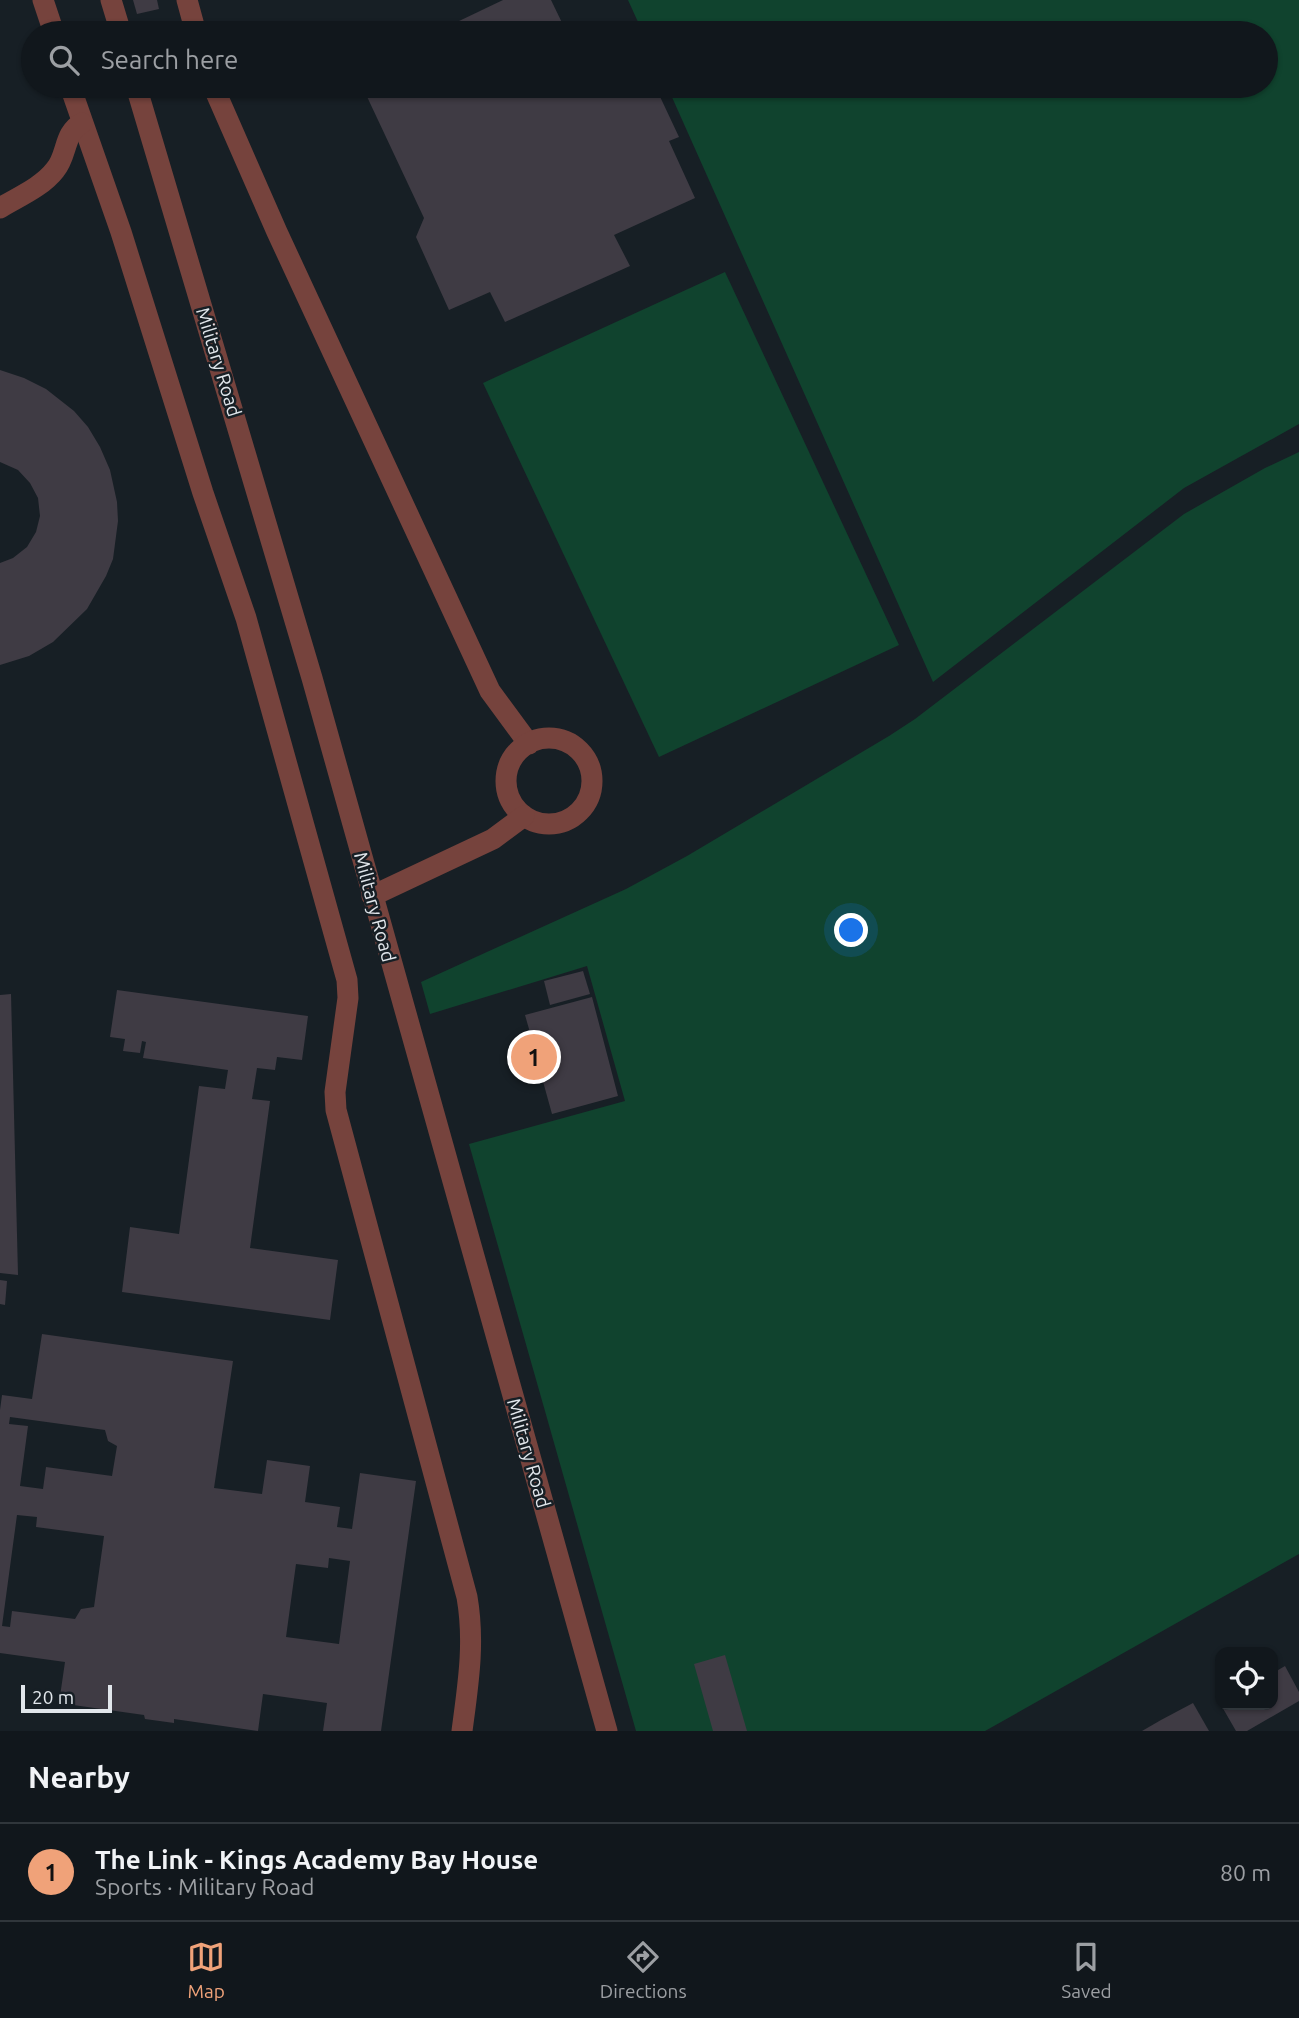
<!DOCTYPE html>
<meta charset="utf-8">
<style>
:root{--surface:#11171c;--page:#1e2429;--text:#f1f3f6;--muted:#9c9fa3;--line:#30363b;--accent:#f0a279}
body{margin:0;font-family:Ubuntu,sans-serif;background:var(--page);color:var(--text)}
.controls{position:absolute;right:21px;bottom:21px;display:grid;overflow:hidden;border-radius:14px;box-shadow:0 2px 5px #0004}
.controls button{width:63px;height:63px;display:grid;place-items:center;padding:0;border:0;border-bottom:2px solid var(--line);background:var(--surface);color:var(--text);font:35px sans-serif}
.scale{position:absolute;left:21px;bottom:18px;width:91px;box-sizing:border-box;padding-left:7px;border:4px solid #e1e6eb;border-top:0;font-size:19px;line-height:24px;white-space:nowrap;color:#e1e6eb;-webkit-text-stroke:5px #171f25;paint-order:stroke}
.you{position:absolute;left:852px;top:931px;width:24px;height:24px;margin:-18px;border:5px solid #fff;border-radius:50%;background:#1a73e8;box-shadow:0 0 0 10px #1a73e833}
.badge{display:grid;place-items:center;width:46px;height:46px;border-radius:50%;background:var(--accent);color:#111;font-size:23px;font-weight:700}
.pin{position:absolute;translate:-50% -50%;border:4px solid #fff;box-shadow:0 2px 7px #0006}
.list{margin:0;padding:0;list-style:none}
h2{display:flex;justify-content:space-between;align-items:center;height:91px;margin:0;padding:0 28px;font-size:30px}
h2 small{font-size:23px;font-weight:400;color:var(--muted)}
.list li{display:grid;grid-template-columns:46px 1fr auto;gap:21px;align-items:center;box-sizing:border-box;height:98px;padding:0 28px;border-top:2px solid var(--line)}
.list b{display:block;font-size:26px;white-space:nowrap}
.list p{margin:0;font-size:23px;white-space:nowrap;color:var(--muted)}
.list em{font-size:23px;font-style:normal;color:var(--muted)}
.icon{flex:none;width:38px;height:38px;fill:none;stroke:currentColor;stroke-width:2;stroke-linecap:round;stroke-linejoin:round}
.map{position:relative;flex:none;width:1299px;height:1731px;overflow:hidden}
.search{position:absolute;background:var(--surface);box-shadow:0 2px 5px #0004;left:21px;right:21px;top:21px;height:77px;display:flex;align-items:center;gap:18px;box-sizing:border-box;padding:0 24px;border-radius:38px;color:var(--muted);font-size:26px}
.sheet{height:189px;background:var(--surface)}
nav{display:flex;justify-content:space-around;align-items:center;box-sizing:border-box;height:98px;border-top:2px solid var(--line);background:var(--surface);font-size:19px;color:var(--muted)}
nav a{display:grid;justify-items:center;gap:4px}
nav .on{color:var(--accent)}
.map>svg:first-child{display:block}
.green{fill:#10432e}
.building{fill:#3f3b44;fill-rule:evenodd}
.lines{fill:none;stroke-linecap:round;stroke-linejoin:round}
.minor{stroke:#76433d;stroke-width:21}
.labels{text-anchor:middle;stroke-width:5;stroke-linejoin:round;paint-order:stroke}
.street-label{font-size:19px;fill:#e1e6eb;stroke:#171f25}
</style>
<div class="map">
<svg width="1299" height="1731" viewBox="0 0 1299 1731">
<rect width="100%" height="100%" fill="#171f25"/>
<!-- green -->
<g class="green">
<path d="M628 0H1299V424L1184 488 933 682 667 86H1266V33H643Z"/>
<path d="M725 272 899 645 659 757 483 383Z"/>
<path d="M1299 452V1554L985 1731H636L469 1144 625 1101 587 966 430 1014 421 982 626 889 687 856 889 736 915 719 1184 514 1265 468Z"/>
</g>
<!-- building -->
<g class="building">
<path d="M133 0H157L159 9 137 14Z"/>
<path d="M503 0H551L567 33H434Z"/>
<path d="M362 86H655L679 137 669 141 695 198 614 235 630 266 505 322 490 292 449 310 416 237 424 218Z"/>
<path d="M0 370 24 378 46 389 74 411 88 427 100 447 110 470 117 502 118 521 113 559 106 576 87 609 53 642 29 656 0 665V563L13 558 27 547 36 532 40 516 38 498 30 483 18 470 0 462Z"/>
<path d="M583 971 590 994 550 1005 544 981Z"/>
<path d="M117 990 308 1016 302 1060 277 1057 275 1070 257 1068 252 1099 270 1101 250 1248 338 1260 330 1320 122 1292 130 1227 179 1234 199 1086 225 1089 228 1070 143 1058 146 1042 142 1041 140 1053 123 1051 125 1039 110 1037Z"/>
<path d="M11 994 18 1275 0 1273V995Z"/>
<path d="M592 997 618 1096 552 1114 539 1067 557 1062 552 1045 535 1050 525 1015Z"/>
<path d="M0 1280 7 1281 5 1305 0 1304Z"/>
<path d="M42 1334 233 1361 214 1488 262 1494 267 1460 310 1466 305 1502 340 1507 337 1527 352 1529 360 1473 416 1481 381 1731H323L327 1703 263 1694 258 1731 174 1719V1723L145 1719 144 1715 59 1703 65 1662 0 1653V1410L2 1395 32 1399ZM10 1417 105 1430 108 1441 117 1446 112 1476 46 1467 43 1489 20 1486 28 1426 9 1424ZM17 1515 37 1517 36 1527 104 1536 94 1607 81 1609 75 1619 12 1611 10 1627 2 1626ZM329 1558 350 1561 339 1644 286 1637 296 1564 328 1568Z"/>
<path d="M725 1655 747 1731H713L694 1664Z"/>
<path d="M1285 1666 1299 1692V1701L1247 1731H1236L1221 1705H1273V1673Z"/>
<path d="M1193 1703 1209 1731H1142L1161 1720Z"/>
</g>
<g class="lines">
<!-- minor -->
<g class="minor">
<path d="M43 0 54 33"/>
<path d="M111 0 121 33"/>
<path d="M187 0 196 33"/>
<path d="M70 86 121 232 203 493 246 618 347 980 348 998 335 1092 336 1110 467 1597C475 1643 468 1685 462 1731"/>
<path d="M136 86 312 678 607 1731"/>
<path d="M213 86 277 232 490 691 529 744"/>
<path d="M0 208C18 197 42 187 55 170 68 155 63 133 82 123"/>
<circle cx="549" cy="781" r="43"/>
<path d="M372 896 493 839 524 816"/>
</g>
</g>
<g class="labels">
<!-- street labels -->
<g class="street-label">
<text transform="translate(219 362) rotate(73)" y="7">Military Road</text>
<text transform="translate(375 907) rotate(75)" y="7">Military Road</text>
<text transform="translate(529 1453) rotate(74)" y="7">Military Road</text>
</g>
</g>
</svg>
<div class="controls">
<button><svg class="icon" aria-label="locate" viewBox="0 0 24 24"><circle cx="12" cy="12" r="6"/><path d="M12 2v4M12 18v4M2 12h4M18 12h4"/></svg></button>
</div>
<div class="scale">20 m</div>
<div class="you"></div>
<div class="pin badge" style="left:534px;top:1057px">1</div>
<div class="search"><svg class="icon" aria-label="search" viewBox="0 0 24 24"><circle cx="10" cy="10" r="6"/><path d="M15 15l6 6"/></svg>Search here</div>
</div>
<section class="sheet">
<h2>Nearby<small></small></h2>
<ul class="list">
<li><span class="badge">1</span><div><b>The Link - Kings Academy Bay House</b><p>Sports · Military Road</p></div><em>80 m</em></li>
</ul>
</section>
<nav>
<a class="on"><svg class="icon" aria-label="map" viewBox="0 0 24 24"><path d="M3 6l6-2 6 2 6-2v14l-6 2-6-2-6 2zM9 4v14M15 6v14"/></svg>Map</a>
<a><svg class="icon" aria-label="directions" viewBox="0 0 24 24"><path d="M12 3l9 9-9 9-9-9zM9 14v-3h6M13 9l2 2-2 2"/></svg>Directions</a>
<a><svg class="icon" aria-label="saved" viewBox="0 0 24 24"><path d="M7 4h10v16l-5-4-5 4z"/></svg>Saved</a>
</nav>
